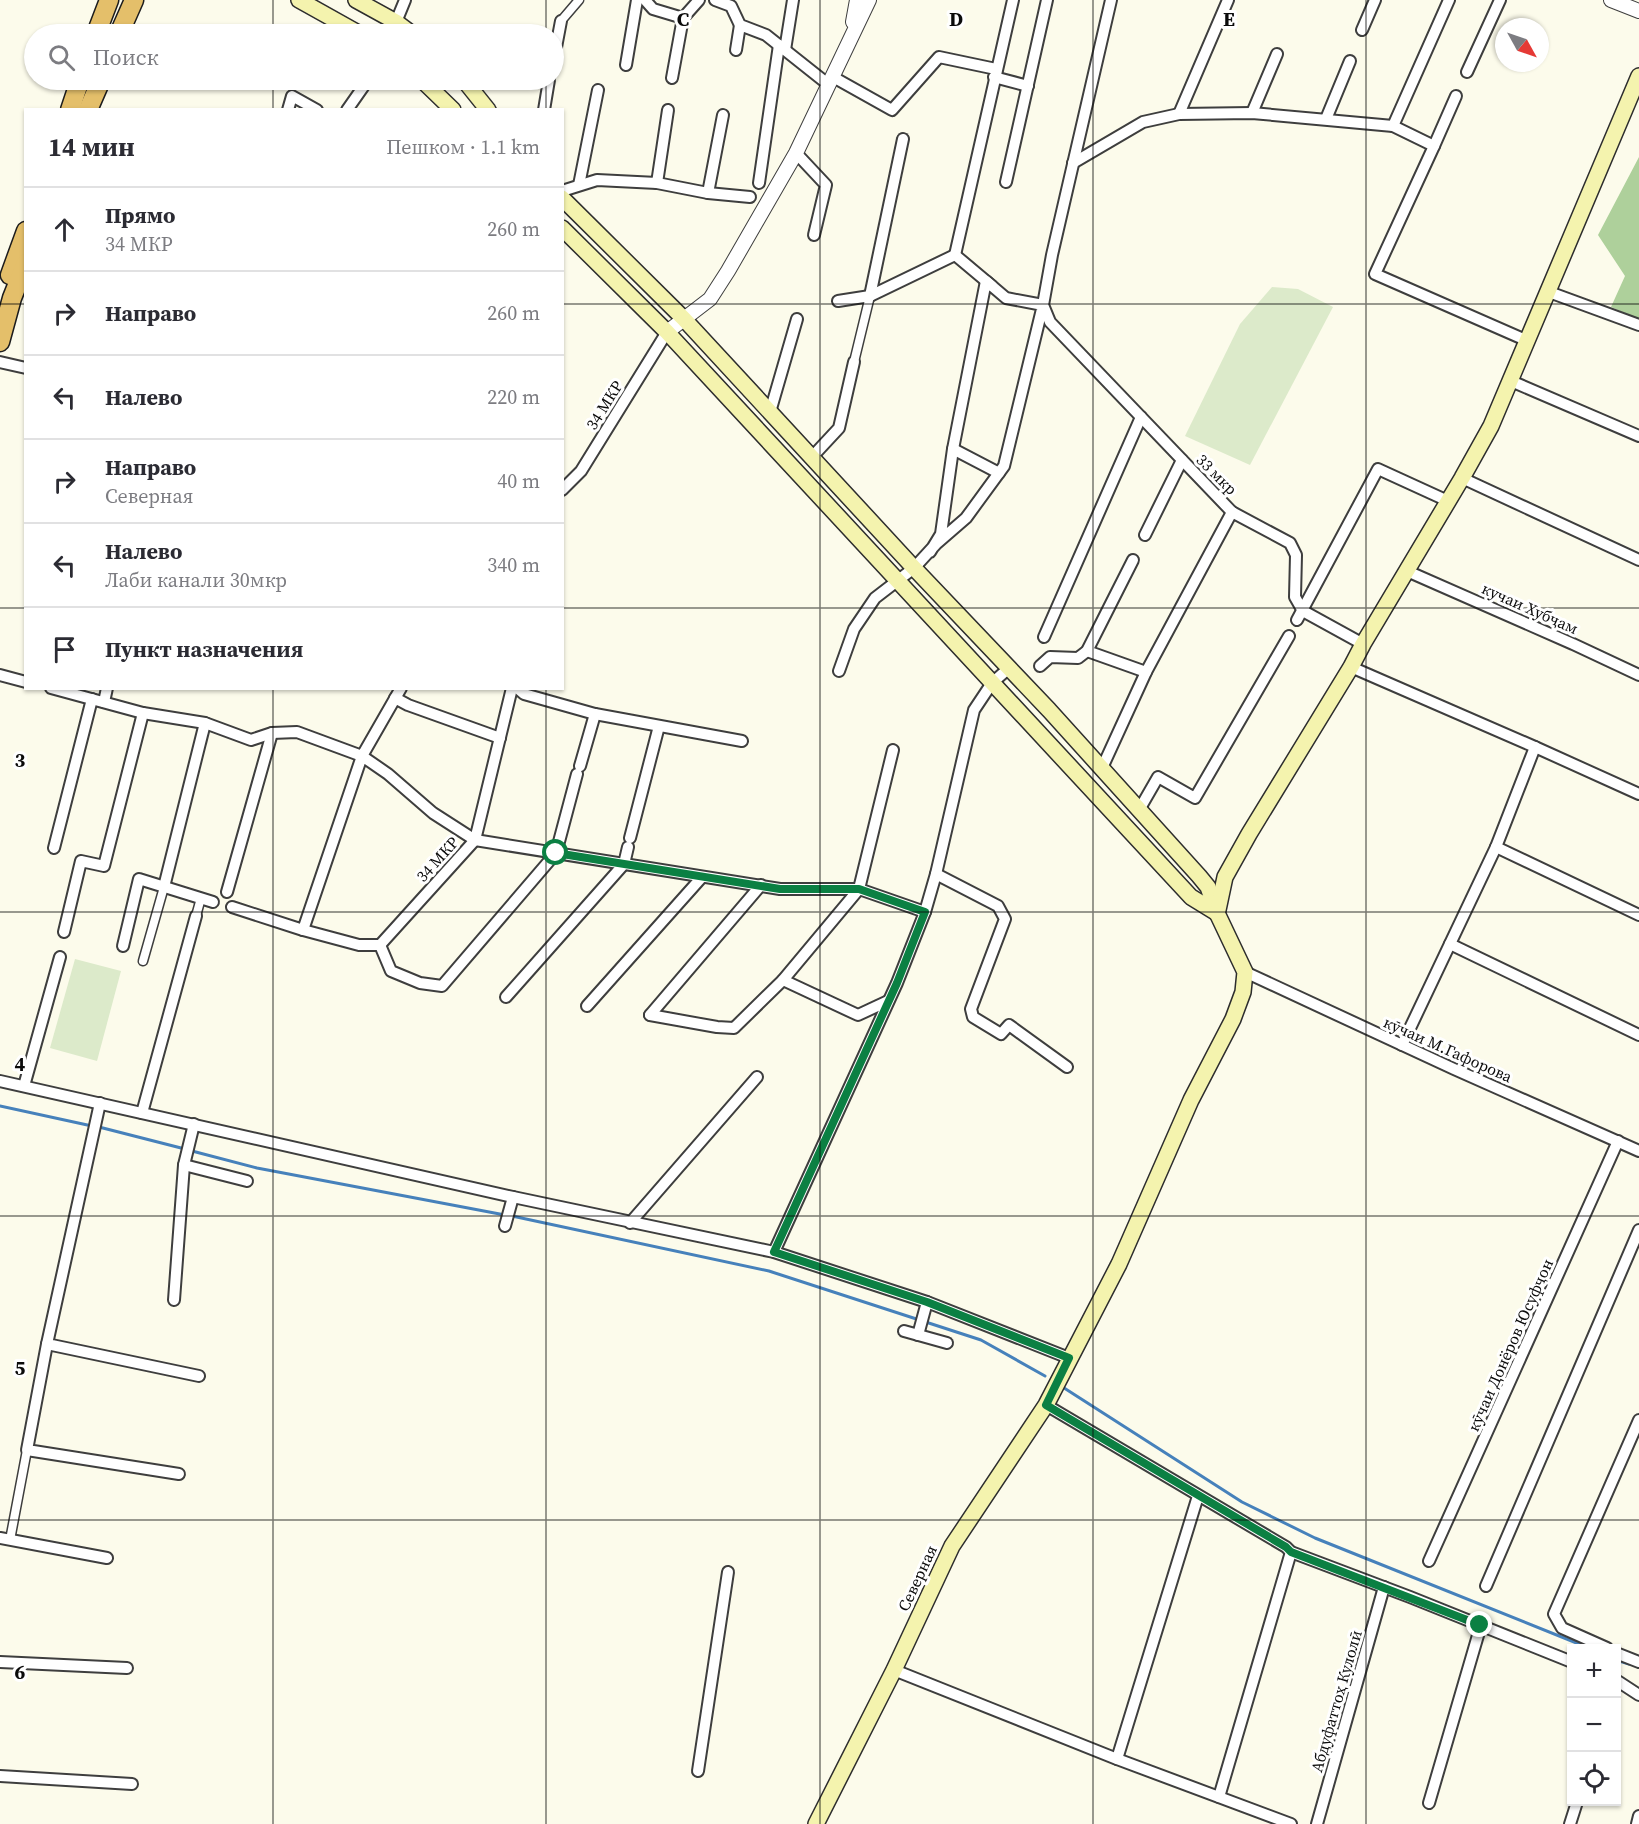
<!DOCTYPE html>
<html lang="ru">
<meta charset="utf-8">
<style>
:root{--surface:#fff;--page:#f2f2f3;--text:#2b2b33;--muted:#7c7c81;--line:#e1e1e2}
body{margin:0;font-family:"Source Serif 4",serif;background:var(--page);color:var(--text)}
.controls{position:absolute;right:18px;bottom:18px;display:grid;overflow:hidden;border-radius:0px;box-shadow:0 2px 4px #0004}
.controls button{width:54px;height:54px;display:grid;place-items:center;padding:0;border:0;border-bottom:2px solid var(--line);background:var(--surface);color:var(--text);font:30px sans-serif}
.compass{position:absolute;left:1495px;top:18px;width:54px;height:54px;border-radius:50%;background:var(--surface);box-shadow:0 2px 4px #0004;rotate:130deg}
.stop{position:absolute;width:18px;height:18px;margin:-14px;border:4px solid #0b8043;border-radius:50%;background:#fff}
.stop.end{background:#0b8043;border-color:#fff;box-shadow:0 2px 6px #0008}
.list{margin:0;padding:0;list-style:none}
h2{display:flex;justify-content:space-between;align-items:center;height:78px;margin:0;padding:0 24px;font-size:26px}
h2 small{font-size:20px;font-weight:400;color:var(--muted)}
.list li{display:grid;grid-template-columns:39px 1fr auto;gap:18px;align-items:center;box-sizing:border-box;height:84px;padding:0 24px;border-top:2px solid var(--line)}
.list b{display:block;font-size:22px;white-space:nowrap}
.list p{margin:0;font-size:20px;white-space:nowrap;color:var(--muted)}
.list em{font-size:20px;font-style:normal;color:var(--muted)}
.icon{flex:none;width:33px;height:33px;fill:none;stroke:currentColor;stroke-width:2;stroke-linecap:round;stroke-linejoin:round}
.map{position:relative;flex:none;width:1639px;height:1824px;overflow:hidden}
.search{position:absolute;background:var(--surface);box-shadow:0 2px 4px #0004;left:24px;top:24px;width:540px;height:66px;display:flex;align-items:center;gap:15px;box-sizing:border-box;padding:0 21px;border-radius:33px;color:var(--muted);font-size:22px}
.panel{position:absolute;background:var(--surface);box-shadow:0 2px 4px #0004;left:24px;top:108px;width:540px;height:582px;border-radius:0px}
.map>svg:first-child{display:block}
.forest{fill:#aed09b}
.pitch{fill:#dceaca}
.lines{fill:none;stroke-linecap:round;stroke-linejoin:round}
.stream{stroke:#4681bb;stroke-width:3}
.pedestrian-casing{stroke:#3e3e3e;stroke-width:11}
.minor-casing{stroke:#3e3e3e;stroke-width:14}
.tertiary-casing{stroke:#3e3e3e;stroke-width:16}
.secondary-casing{stroke:#2d2d2d;stroke-width:18}
.trunk-casing{stroke:#1c1c1c;stroke-width:21}
.pedestrian{stroke:#fff;stroke-width:8}
.minor{stroke:#fff;stroke-width:10}
.tertiary{stroke:#fff;stroke-width:14}
.secondary{stroke:#f4f3ae;stroke-width:15}
.trunk{stroke:#e4bf6a;stroke-width:18}
.route{stroke:#0b8043;stroke-width:8}
.grid{fill:none;stroke:#0b0b0b;stroke-width:1.5;stroke-opacity:0.55}
.labels{text-anchor:middle;stroke-width:6;stroke-linejoin:round;paint-order:stroke}
.street-label{font-size:16px;fill:#0b0b0b;stroke:#fff}
.grid-label{font-size:20px;text-anchor:middle;font-weight:bold;fill:#0b0b0b;stroke:#fff;stroke-width:6;stroke-linejoin:round;paint-order:stroke}
</style>
<div class="map">
<svg width="1639" height="1824" viewBox="0 0 1639 1824">
<rect width="100%" height="100%" fill="#fcfbeb"/>
<!-- forest -->
<path class="forest" d="M1639 157V319L1611 307 1625 276 1598 235Z"/>
<!-- pitch -->
<g class="pitch">
<path d="M1272 287 1298 289 1333 307 1250 465 1185 436 1240 324Z"/>
<path d="M75 959 121 971 97 1061 50 1048Z"/>
</g>
<g class="lines">
<!-- stream -->
<g class="stream">
<path d="M0 1106 92 1126"/>
<path d="M99 1127 185 1149"/>
<path d="M192 1151 257 1168 505 1215"/>
<path d="M512 1216 769 1271 981 1340 1045 1376"/>
<path d="M1061 1386 1242 1502 1315 1538 1589 1648"/>
<path d="M1616 1660 1629 1664"/>
</g>
<defs>
<g id="pedestrian">
<path d="M561 21 579 0"/>
<path d="M854 362 870 296"/>
<path d="M196 916 201 898"/>
<path d="M143 961 164 887"/>
<path d="M10 1540 27 1450"/>
</g>
<g id="minor">
<path d="M645 0 653 9 683 18"/>
<path d="M715 0 731 6 740 25 766 35 829 85"/>
<path d="M1111 0 1052 255 1043 305 1050 322 1232 512 1290 543 1296 555 1295 597 1303 611 1363 644"/>
<path d="M396 22 405 0"/>
<path d="M1362 30 1375 0"/>
<path d="M736 50 740 25"/>
<path d="M785 50 793 0"/>
<path d="M554 58 561 21"/>
<path d="M626 65 637 0"/>
<path d="M1467 72 1500 0"/>
<path d="M833 77 892 110 939 57 996 69"/>
<path d="M994 77 1028 86"/>
<path d="M672 78 683 18 699 0"/>
<path d="M288 110 292 96 317 110"/>
<path d="M347 110 368 80"/>
<path d="M544 110 549 80"/>
<path d="M1252 113 1277 54"/>
<path d="M1179 114 1228 0"/>
<path d="M1326 119 1350 61"/>
<path d="M1393 126 1449 0"/>
<path d="M1434 146 1456 96"/>
<path d="M796 153 826 185 814 235"/>
<path d="M1073 163 1143 122 1179 114 1252 113 1393 126 1434 146 1375 274 1528 341"/>
<path d="M1006 182 1047 0"/>
<path d="M657 183 708 193 750 197"/>
<path d="M759 183 779 45"/>
<path d="M579 185 598 90"/>
<path d="M562 191 597 180 657 183 668 110"/>
<path d="M708 193 723 115"/>
<path d="M955 255 1013 0"/>
<path d="M955 255 992 286"/>
<path d="M1549 292 1639 325"/>
<path d="M870 296 903 139"/>
<path d="M838 301 870 296 955 255"/>
<path d="M0 362 26 368"/>
<path d="M1511 381 1639 436"/>
<path d="M770 412 797 319"/>
<path d="M953 449 999 473"/>
<path d="M812 457 839 428 854 362"/>
<path d="M1462 478 1639 560"/>
<path d="M562 490 581 471 667 332"/>
<path d="M1145 535 1182 460"/>
<path d="M1407 571 1573 644 1639 675"/>
<path d="M1297 620 1378 469 1448 501"/>
<path d="M1044 637 1141 417"/>
<path d="M1087 651 1146 672"/>
<path d="M1040 666 1050 657 1078 658 1087 651 1133 560"/>
<path d="M1351 667 1535 747 1639 794"/>
<path d="M839 671 854 629 875 598 914 568 936 544 966 518 1004 466 1043 305 1006 298 986 281 953 449 941 534 930 552"/>
<path d="M0 675 26 682"/>
<path d="M51 688 143 713 205 723 251 740 272 733 297 732 362 756 401 688"/>
<path d="M517 688 524 694 595 714 742 741"/>
<path d="M395 698 408 705 500 738"/>
<path d="M104 702 107 688"/>
<path d="M580 766 595 714"/>
<path d="M1102 768 1146 672 1232 512"/>
<path d="M1139 810 1158 777 1195 798 1289 636"/>
<path d="M630 838 659 726"/>
<path d="M1496 847 1639 915"/>
<path d="M54 848 92 699"/>
<path d="M936 874 998 906 1005 919 971 1009 973 1017 1001 1034 1009 1025 1067 1067"/>
<path d="M164 887 205 723"/>
<path d="M227 892 272 733"/>
<path d="M232 907 303 930 362 756 388 774 433 813 475 840 780 889H859L925 912"/>
<path d="M303 930 359 945H380L391 971 420 983 442 986 556 853 577 774"/>
<path d="M64 932 81 861 104 866 143 713"/>
<path d="M1450 944 1639 1035"/>
<path d="M380 945 475 840 512 688"/>
<path d="M123 946 139 879 213 902"/>
<path d="M1245 972 1454 1069 1639 1151"/>
<path d="M783 980 859 889 893 750"/>
<path d="M506 997 624 864 628 847"/>
<path d="M587 1006 702 877"/>
<path d="M650 1015 717 1027 734 1028 783 980 858 1015 888 1001"/>
<path d="M650 1015 761 885"/>
<path d="M1402 1045 1496 847 1535 747"/>
<path d="M0 1081 513 1197 774 1252 927 1302 1069 1358"/>
<path d="M24 1086 60 957"/>
<path d="M100 1103 47 1344 199 1376"/>
<path d="M142 1113 196 916"/>
<path d="M184 1165 247 1181"/>
<path d="M630 1223 757 1077"/>
<path d="M505 1226 513 1197"/>
<path d="M774 1252 897 983 925 912 936 874 974 710 992 683 1009 668"/>
<path d="M174 1300 184 1165 194 1124"/>
<path d="M904 1331 947 1343"/>
<path d="M918 1335 927 1302"/>
<path d="M47 1344 27 1450 179 1474"/>
<path d="M1046 1405 1286 1547 1291 1552 1410 1597 1572 1662"/>
<path d="M0 1538 107 1558"/>
<path d="M1429 1561 1618 1141"/>
<path d="M1486 1586 1639 1230"/>
<path d="M1607 1648 1562 1628 1554 1614 1639 1420"/>
<path d="M1616 1653 1639 1662"/>
<path d="M0 1662 127 1668"/>
<path d="M894 1670 1117 1759 1291 1824"/>
<path d="M1616 1680 1639 1695"/>
<path d="M1117 1759 1198 1496"/>
<path d="M698 1771 728 1572"/>
<path d="M0 1776 132 1784"/>
<path d="M1219 1797 1291 1552"/>
<path d="M1429 1803 1481 1625"/>
<path d="M1317 1824 1384 1587"/>
<path d="M1570 1824 1577 1802"/>
<path d="M1637 1824 1639 1816"/>
</g>
<g id="tertiary">
<path d="M1611 0 1639 11"/>
<path d="M853 22 857 0"/>
<path d="M667 332 710 299 728 271 796 153 869 0"/>
</g>
<g id="secondary">
<path d="M299 0 360 34"/>
<path d="M356 0 396 22 412 34"/>
<path d="M422 80 453 110"/>
<path d="M464 80 488 110"/>
<path d="M562 198 684 319 914 568 1049 710 1199 876 1208 887 1217 913 1245 972 1243 992 1233 1019 1191 1100 1119 1264 1046 1405 952 1546 894 1670 816 1824"/>
<path d="M562 228 667 332 1191 897 1217 913"/>
<path d="M1218 910 1225 877 1249 834 1351 667 1363 644 1462 478 1491 426 1639 76"/>
</g>
<g id="trunk">
<path d="M96 34 109 0"/>
<path d="M119 34 134 0"/>
<path d="M70 110 80 80"/>
<path d="M88 110 101 80"/>
<path d="M10 275 26 231"/>
<path d="M0 342 12 298 26 263"/>
</g>
</defs>
<!-- pedestrian casing -->
<use href="#pedestrian" class="pedestrian-casing"/>
<!-- minor casing -->
<use href="#minor" class="minor-casing"/>
<!-- tertiary casing -->
<use href="#tertiary" class="tertiary-casing"/>
<!-- secondary casing -->
<use href="#secondary" class="secondary-casing"/>
<!-- trunk casing -->
<use href="#trunk" class="trunk-casing"/>
<!-- pedestrian -->
<use href="#pedestrian" class="pedestrian"/>
<!-- minor -->
<use href="#minor" class="minor"/>
<!-- tertiary -->
<use href="#tertiary" class="tertiary"/>
<!-- secondary -->
<use href="#secondary" class="secondary"/>
<!-- trunk -->
<use href="#trunk" class="trunk"/>
</g>
<g class="lines">
<!-- route -->
<path class="route" d="M556 853 780 889H859L925 912 897 983 774 1252 927 1302 1069 1358 1046 1405 1286 1547 1291 1552 1480 1625"/>
</g>
<!-- grid -->
<path class="grid" d="M273 0V34M546 0V34M820 0V1824M1093 0V1824M1366 0V1824M273 80V110M546 80V110M0 304H26M562 304H1639M0 608H26M562 608H1639M273 688V1824M546 688V1824M0 912H1639M0 1216H1639M0 1520H1639"/>
<g class="labels">
<!-- street labels -->
<g class="street-label">
<text transform="translate(604 405) rotate(-58)" y="6">34 МКР</text>
<text transform="translate(1217 474) rotate(45)" y="6">33 мкр</text>
<text transform="translate(1530 608) rotate(24)" y="6">кучаи Хубҷам</text>
<text transform="translate(437 859) rotate(-48)" y="6">34 МКР</text>
<text transform="translate(1448 1049) rotate(24)" y="6">кӯчаи М.Гафорова</text>
<text transform="translate(1510 1345) rotate(-66)" y="6">кӯчаи Донёров Юсуфҷон</text>
<text transform="translate(917 1578) rotate(-65)" y="6">Северная</text>
<text transform="translate(1336 1701) rotate(-74)" y="6">Абдуфаттоҳ Кулолӣ</text>
</g>
</g>
<g class="grid-label">
<text x="683" y="26">C</text>
<text x="956" y="26">D</text>
<text x="1229" y="26">E</text>
<text x="20" y="767">3</text>
<text x="20" y="1071">4</text>
<text x="20" y="1375">5</text>
<text x="20" y="1679">6</text>
</g>
</svg>
<div class="controls">
<button>+</button>
<button>−</button>
<button><svg class="icon" aria-label="locate" viewBox="0 0 24 24"><circle cx="12" cy="12" r="6"/><path d="M12 2v4M12 18v4M2 12h4M18 12h4"/></svg></button>
</div>
<svg class="compass" viewBox="-18 -18 36 36"><path d="M0-13l5 13h-10z" fill="#e53935"/><path d="M0 13l5-13h-10z" fill="#7c7c81"/></svg>
<div class="stop" style="left:556px;top:853px"></div>
<div class="stop end" style="left:1480px;top:1625px"></div>
<div class="search"><svg class="icon" aria-label="search" viewBox="0 0 24 24"><circle cx="10" cy="10" r="6"/><path d="M15 15l6 6"/></svg>Поиск</div>
<section class="panel">
<h2>14 мин<small>Пешком · 1.1 km</small></h2>
<ul class="list">
<li><svg class="icon" aria-label="ahead" viewBox="0 0 24 24"><path d="M12 20V5M6 11l6-6 6 6"/></svg><div><b>Прямо</b><p>34 МКР</p></div><em>260 m</em></li>
<li><svg class="icon" aria-label="right" viewBox="0 0 24 24"><path d="M7 20v-9h11M14 6l5 5-5 5"/></svg><div><b>Направо</b></div><em>260 m</em></li>
<li><svg class="icon" aria-label="left" viewBox="0 0 24 24"><path d="M17 20v-9H6M10 6l-5 5 5 5"/></svg><div><b>Налево</b></div><em>220 m</em></li>
<li><svg class="icon" aria-label="right" viewBox="0 0 24 24"><path d="M7 20v-9h11M14 6l5 5-5 5"/></svg><div><b>Направо</b><p>Северная</p></div><em>40 m</em></li>
<li><svg class="icon" aria-label="left" viewBox="0 0 24 24"><path d="M17 20v-9H6M10 6l-5 5 5 5"/></svg><div><b>Налево</b><p>Лаби канали 30мкр</p></div><em>340 m</em></li>
<li><svg class="icon" aria-label="arrive" viewBox="0 0 24 24"><path d="M6 21V4h12l-3 4 3 4H6"/></svg><div><b>Пункт назначения</b></div></li>
</ul>
</section>
</div>
